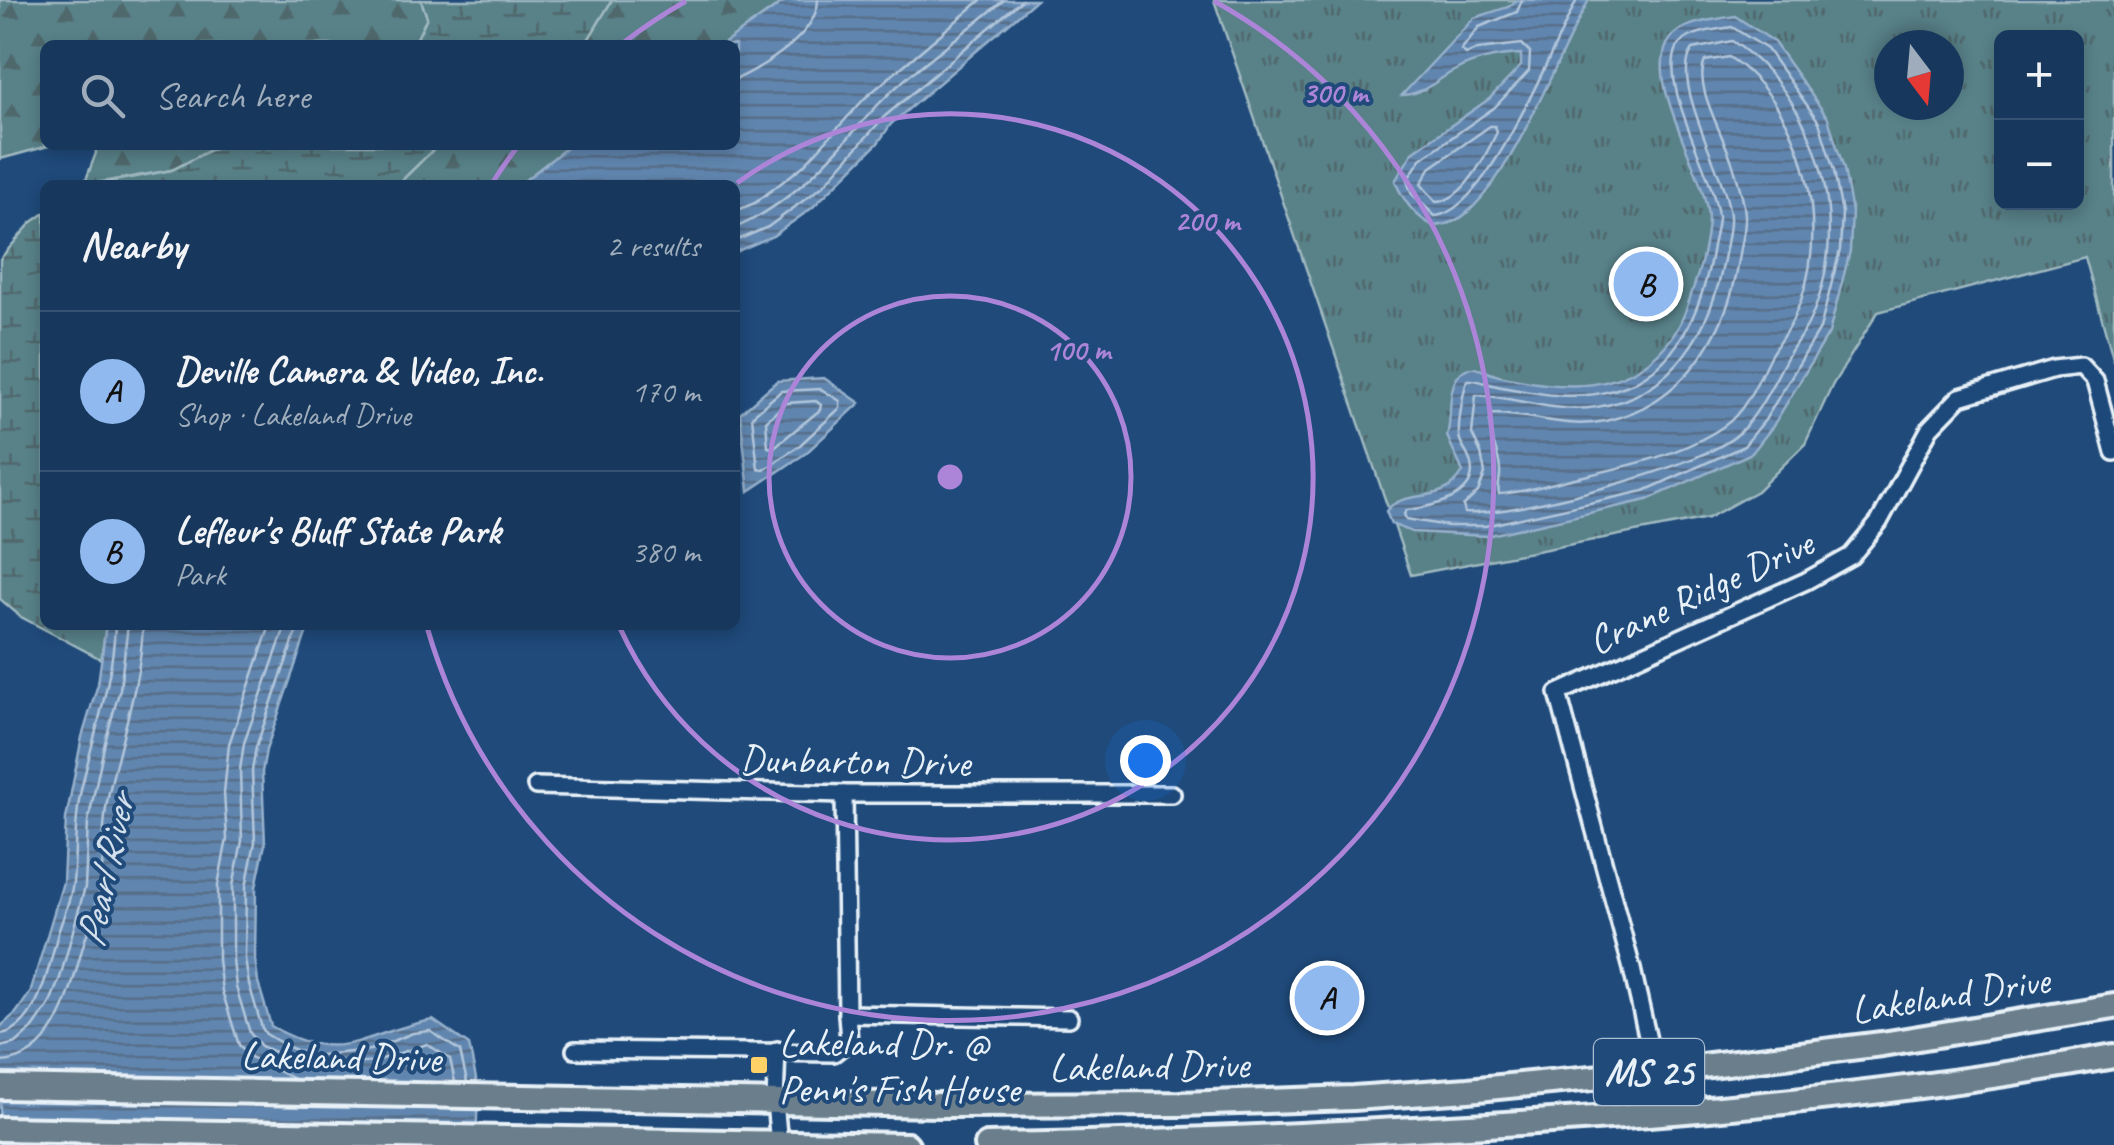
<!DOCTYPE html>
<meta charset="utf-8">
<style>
:root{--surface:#17385c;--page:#244365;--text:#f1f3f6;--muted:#9eacbb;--line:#365272;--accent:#90b9f0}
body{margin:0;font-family:Caveat,sans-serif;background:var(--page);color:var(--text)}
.controls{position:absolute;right:30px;top:30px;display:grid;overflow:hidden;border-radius:15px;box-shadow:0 5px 15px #0003}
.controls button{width:90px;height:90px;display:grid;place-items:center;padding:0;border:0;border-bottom:2px solid var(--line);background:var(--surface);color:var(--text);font:50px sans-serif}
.compass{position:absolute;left:1874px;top:30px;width:90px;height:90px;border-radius:50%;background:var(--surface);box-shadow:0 5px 15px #0003;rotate:164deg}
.you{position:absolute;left:1145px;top:760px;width:35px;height:35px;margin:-25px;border:8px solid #fff;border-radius:50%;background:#1a73e8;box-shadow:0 0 0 15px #1a73e833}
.badge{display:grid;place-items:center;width:65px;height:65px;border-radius:50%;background:var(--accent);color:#111;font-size:32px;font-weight:700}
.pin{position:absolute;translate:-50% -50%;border:5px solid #fff;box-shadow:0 2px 10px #0006}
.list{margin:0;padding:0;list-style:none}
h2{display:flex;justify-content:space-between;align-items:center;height:130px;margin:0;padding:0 40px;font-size:42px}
h2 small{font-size:32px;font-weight:400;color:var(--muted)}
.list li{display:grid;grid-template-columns:65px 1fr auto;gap:30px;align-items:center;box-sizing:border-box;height:160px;padding:0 40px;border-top:2px solid var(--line)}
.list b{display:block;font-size:38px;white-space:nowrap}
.list p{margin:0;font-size:32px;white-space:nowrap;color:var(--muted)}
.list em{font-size:32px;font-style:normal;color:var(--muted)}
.icon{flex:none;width:55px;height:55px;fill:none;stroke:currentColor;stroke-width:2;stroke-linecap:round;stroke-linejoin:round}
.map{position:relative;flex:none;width:2114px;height:1145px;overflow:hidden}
.search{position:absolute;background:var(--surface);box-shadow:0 5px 15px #0003;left:40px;top:40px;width:700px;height:110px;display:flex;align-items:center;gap:25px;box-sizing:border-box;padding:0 35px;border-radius:15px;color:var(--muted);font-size:38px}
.panel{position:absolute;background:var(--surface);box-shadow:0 5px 15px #0003;left:40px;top:180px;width:700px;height:450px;border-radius:15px}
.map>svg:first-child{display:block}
.grass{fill:url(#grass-tufts);stroke:#a0b9c0;stroke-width:2.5;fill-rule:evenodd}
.forest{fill:url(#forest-firs);stroke:#a0b9c0;stroke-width:2.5}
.wetland{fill:url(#wetland-marsh);stroke:#a0b9c0;stroke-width:2.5}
.water{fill:url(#water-rules);stroke:#97b1cc;stroke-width:2.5}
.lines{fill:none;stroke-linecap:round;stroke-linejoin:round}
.shore{stroke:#b2c6db;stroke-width:2.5}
.minor-casing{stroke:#e8f1f8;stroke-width:22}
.highway-casing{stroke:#e8f1f8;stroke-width:30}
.minor{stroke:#1f4a7a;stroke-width:15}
.highway{stroke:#6b7e8b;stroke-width:22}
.ring{fill:none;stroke:#ac85d9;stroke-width:5}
.poi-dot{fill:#ffd166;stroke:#1f4a7a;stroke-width:4}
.labels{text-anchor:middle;stroke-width:8;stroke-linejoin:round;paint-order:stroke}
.shield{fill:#1f4a7a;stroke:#acbfd2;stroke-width:2.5}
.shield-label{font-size:38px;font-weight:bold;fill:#e8f1f8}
.street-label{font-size:40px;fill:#e8f1f8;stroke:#1f4a7a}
.poi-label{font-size:40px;fill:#e8f1f8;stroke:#1f4a7a;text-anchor:start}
.water-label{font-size:42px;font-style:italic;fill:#d4e1ed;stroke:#1f4a7a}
.centre{fill:#ac85d9;stroke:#1f4a7a;stroke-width:5}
.ring-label{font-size:30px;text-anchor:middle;font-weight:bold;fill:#ac85d9;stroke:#1f4a7a;stroke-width:8;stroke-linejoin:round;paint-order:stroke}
</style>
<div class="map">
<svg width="2114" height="1145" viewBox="0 0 2114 1145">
<defs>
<pattern id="grass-tufts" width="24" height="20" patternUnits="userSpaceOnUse" patternTransform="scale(2.5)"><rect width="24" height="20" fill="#588188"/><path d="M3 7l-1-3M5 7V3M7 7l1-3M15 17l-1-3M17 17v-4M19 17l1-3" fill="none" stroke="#50676c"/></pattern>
<pattern id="forest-firs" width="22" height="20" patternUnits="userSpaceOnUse" patternTransform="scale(2.5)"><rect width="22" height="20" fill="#588188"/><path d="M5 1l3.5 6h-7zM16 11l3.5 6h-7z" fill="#50676c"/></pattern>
<pattern id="wetland-marsh" width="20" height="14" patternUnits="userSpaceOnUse" patternTransform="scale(2.5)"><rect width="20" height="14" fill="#588188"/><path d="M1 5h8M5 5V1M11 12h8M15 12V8" fill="none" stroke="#50676c"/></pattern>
<pattern id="water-rules" width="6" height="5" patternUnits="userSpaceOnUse" patternTransform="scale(2.5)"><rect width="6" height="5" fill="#6186af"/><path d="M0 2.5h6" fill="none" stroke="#566d87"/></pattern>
</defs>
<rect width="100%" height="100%" fill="#1f4a7a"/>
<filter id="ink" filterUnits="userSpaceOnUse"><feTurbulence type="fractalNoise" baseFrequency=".01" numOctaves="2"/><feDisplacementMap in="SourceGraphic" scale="20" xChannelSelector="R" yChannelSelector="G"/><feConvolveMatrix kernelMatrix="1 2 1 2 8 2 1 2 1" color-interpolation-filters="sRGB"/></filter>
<g filter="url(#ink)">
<!-- grass -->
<path class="grass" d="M1214 0H2114V362L2085 257 1878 312 1833 384 1805 444 1757 491 1708 518 1411 575ZM2002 38H2076V202H2002ZM1889 45H1949V105H1889Z"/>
<!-- forest -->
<g class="forest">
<path d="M0 0H421L427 17 414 45H45V145H52L0 159Z"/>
<path d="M612 0H786L722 45H585Z"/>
<path d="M95 145H220L172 170 84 185 96 153Z"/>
<path d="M438 145H570L519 185H397Z"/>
</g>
<!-- wetland -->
<g class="wetland">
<path d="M421 0H612L585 45H414L427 17Z"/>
<path d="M220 145H438L397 185H93L172 170Z"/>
<path d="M45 213V625H106L101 659 21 617 0 599V259L31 223Z"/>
</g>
<!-- water -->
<g class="water">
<path d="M786 0H1036L891 124 878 143 812 208 773 236 735 252V185H519L570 145H735V45H722Z"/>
<path d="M1517 0H1589C1555 61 1518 165 1469 211 1459 221 1448 225 1434 226 1414 217 1403 200 1395 181L1413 152 1489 99 1521 66V54C1497 55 1473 60 1452 72 1434 82 1424 94 1402 95L1474 18 1508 7Z"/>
<path d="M1735 16 1773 41 1828 118 1844 169 1852 212 1850 251 1829 333 1773 426 1752 453 1647 500 1486 536 1412 532 1391 524 1386 511C1405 487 1444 507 1463 472L1447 436C1453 417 1445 385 1463 371 1473 363 1487 373 1499 376 1562 390 1629 397 1673 336 1684 320 1690 298 1696 280 1702 263 1707 238 1708 220 1708 173 1639 79 1671 38 1684 21 1716 20 1735 16Z"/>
<path d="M824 378 860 403 806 453 749 491 740 413 777 381Z"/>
<path d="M106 625H309L266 750 262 772 265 844 256 887 255 958 258 982 271 1026C343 1068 365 1031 433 1020L469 1045 478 1088 476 1145H0V1027L16 1013 30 993 63 882 66 819 82 737 98 684Z"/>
</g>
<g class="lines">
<!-- shore -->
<g class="shore">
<path d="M1522 0 1517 12 1479 27 1461 50 1466 54 1478 49 1522 44 1530 52 1529 71 1495 107 1421 159 1407 180 1411 193 1435 216C1488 212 1552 47 1577 0"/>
<path d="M1732 27 1767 49 1819 122 1834 171 1842 213 1840 250 1820 329 1765 420 1744 446 1644 491 1485 526H1448L1406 519 1404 514 1407 510C1431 507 1479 498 1471 464 1469 454 1459 444 1459 435 1458 424 1463 389 1468 380 1478 379 1487 384 1497 386 1538 394 1577 402 1617 389 1679 371 1704 303 1713 246 1715 236 1718 225 1718 216 1713 171 1659 88 1677 48 1685 32 1715 30 1732 27Z"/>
<path d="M1732 41C1820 98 1855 229 1808 324 1801 337 1791 349 1784 363 1771 387 1759 413 1739 433 1707 466 1513 516 1465 513L1463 506 1478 492 1485 474 1481 453 1472 434 1476 395C1517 397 1555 414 1597 407 1675 395 1713 326 1725 254 1727 242 1731 228 1730 216 1727 175 1668 81 1693 49Z"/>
<path d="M1729 57C1807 108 1834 234 1794 317 1788 331 1778 343 1770 356 1759 378 1746 411 1724 426 1679 457 1619 468 1566 480 1545 485 1522 493 1499 494 1497 485 1501 479 1500 470 1499 449 1486 435 1491 414 1530 413 1566 430 1605 421 1683 404 1727 335 1739 260 1741 246 1746 229 1745 215 1744 197 1737 179 1732 162 1724 136 1693 86 1705 61Z"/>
<path d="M735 80C764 66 817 35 818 0"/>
<path d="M1490 126H1495L1497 132C1486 155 1464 201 1436 202L1421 184 1430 168Z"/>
<path d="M735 211 755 203 803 166 865 98 981 0"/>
<path d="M735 228C795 202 832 156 874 109 912 68 962 36 1004 0"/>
<path d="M735 241 768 227 823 186 884 117 1022 0"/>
<path d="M821 389 840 401V408L800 445 764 470 758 469 752 416 781 391Z"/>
<path d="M816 401 821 405 820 410 773 448 768 447 766 421 786 403Z"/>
<path d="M270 625 229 744 224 793 227 839 218 885V960L222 991 239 1045 252 1058 294 1079"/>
<path d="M286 625 244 743 240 770 242 841 233 886V960L236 987 250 1033 261 1046 310 1068 373 1062 427 1044 450 1059 455 1082"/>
<path d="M299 625 256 747 252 771 255 842 246 887 245 959 249 984 262 1028 266 1034 286 1046 312 1056 370 1050 413 1033 430 1031 460 1051 467 1082"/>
<path d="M0 1034C38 1030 50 963 58 933 63 917 71 899 73 882 76 851 74 821 81 790 93 736 113 681 115 625"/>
<path d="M0 1047 16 1043 33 1028 49 1005 60 978 85 887 88 822 105 742 120 689 128 625"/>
<path d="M0 1062C56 1060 71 989 83 946 89 927 97 907 100 888 105 858 101 827 108 797 120 740 141 683 143 625"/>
</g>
<defs>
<g id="minor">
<path d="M536 786 844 794H1172"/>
<path d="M844 794 847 1014"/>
<path d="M575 1050 834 1053 849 1041 847 1014 1069 1018"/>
<path d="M777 1050 775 1101 779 1145"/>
<path d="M1665 1115 1632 969 1558 693 1806 581 1851 556 1879 522 1930 428 1960 397 2054 369 2081 366 2095 381 2114 452"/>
</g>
<g id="highway">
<path d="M0 1087 940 1105 1180 1104 1353 1098 1468 1090 1653 1072 1882 1044 2114 1006"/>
<path d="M0 1129 907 1145"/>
<path d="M987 1145C1142 1143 1296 1136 1450 1127 1673 1115 1894 1096 2114 1056"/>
</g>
</defs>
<!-- minor casing -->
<use href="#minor" class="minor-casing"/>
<!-- highway casing -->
<use href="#highway" class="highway-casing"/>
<!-- minor -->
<use href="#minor" class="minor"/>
<!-- highway -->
<use href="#highway" class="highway"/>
</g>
</g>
<!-- distance rings -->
<g class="ring">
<circle cx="950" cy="477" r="181"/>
<path d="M737 183A363 363 0 1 1 620 628"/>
<path d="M491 185A544 544 0 0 1 518 146M623 43A544 544 0 0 1 686 1M1214 1A544 544 0 1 1 427 627"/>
</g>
<!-- markers -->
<rect class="poi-dot" x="749" y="1055" width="20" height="20" rx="5"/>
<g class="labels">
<!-- shield labels -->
<rect class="shield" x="1594" y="1039" width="110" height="66" rx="8"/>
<g class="shield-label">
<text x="1649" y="1085">MS 25</text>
</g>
<!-- street labels -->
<g class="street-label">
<text transform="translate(1700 591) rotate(-25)" y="14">Crane Ridge Drive</text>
<text transform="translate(855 760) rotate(1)" y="14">Dunbarton Drive</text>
<text transform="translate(1950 994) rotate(-9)" y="14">Lakeland Drive</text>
<text transform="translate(341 1056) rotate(1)" y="14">Lakeland Drive</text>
<text transform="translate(1149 1065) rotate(-1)" y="14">Lakeland Drive</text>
</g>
<!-- poi labels -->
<g class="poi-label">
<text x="779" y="1056">Lakeland Dr. @<tspan x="779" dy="46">Penn's Fish House</tspan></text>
</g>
<!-- water labels -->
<g class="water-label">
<text transform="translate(104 871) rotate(-78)" y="15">Pearl River</text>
</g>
</g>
<circle cx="950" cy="477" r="15" class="centre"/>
<g class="ring-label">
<text x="1335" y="103">300 m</text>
<text x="1207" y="231">200 m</text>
<text x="1078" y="360">100 m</text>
</g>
</svg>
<div class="controls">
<button>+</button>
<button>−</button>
</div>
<svg class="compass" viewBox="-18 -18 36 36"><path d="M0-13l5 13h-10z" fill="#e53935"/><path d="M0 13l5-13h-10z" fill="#9eacbb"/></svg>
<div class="you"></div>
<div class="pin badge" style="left:1327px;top:998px">A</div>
<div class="pin badge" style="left:1646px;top:284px">B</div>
<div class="search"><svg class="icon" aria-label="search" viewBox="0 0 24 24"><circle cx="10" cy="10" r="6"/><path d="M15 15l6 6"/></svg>Search here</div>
<section class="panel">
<h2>Nearby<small>2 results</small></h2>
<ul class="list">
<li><span class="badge">A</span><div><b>Deville Camera &amp; Video, Inc.</b><p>Shop · Lakeland Drive</p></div><em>170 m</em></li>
<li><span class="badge">B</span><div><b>Lefleur's Bluff State Park</b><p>Park</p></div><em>380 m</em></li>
</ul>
</section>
</div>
